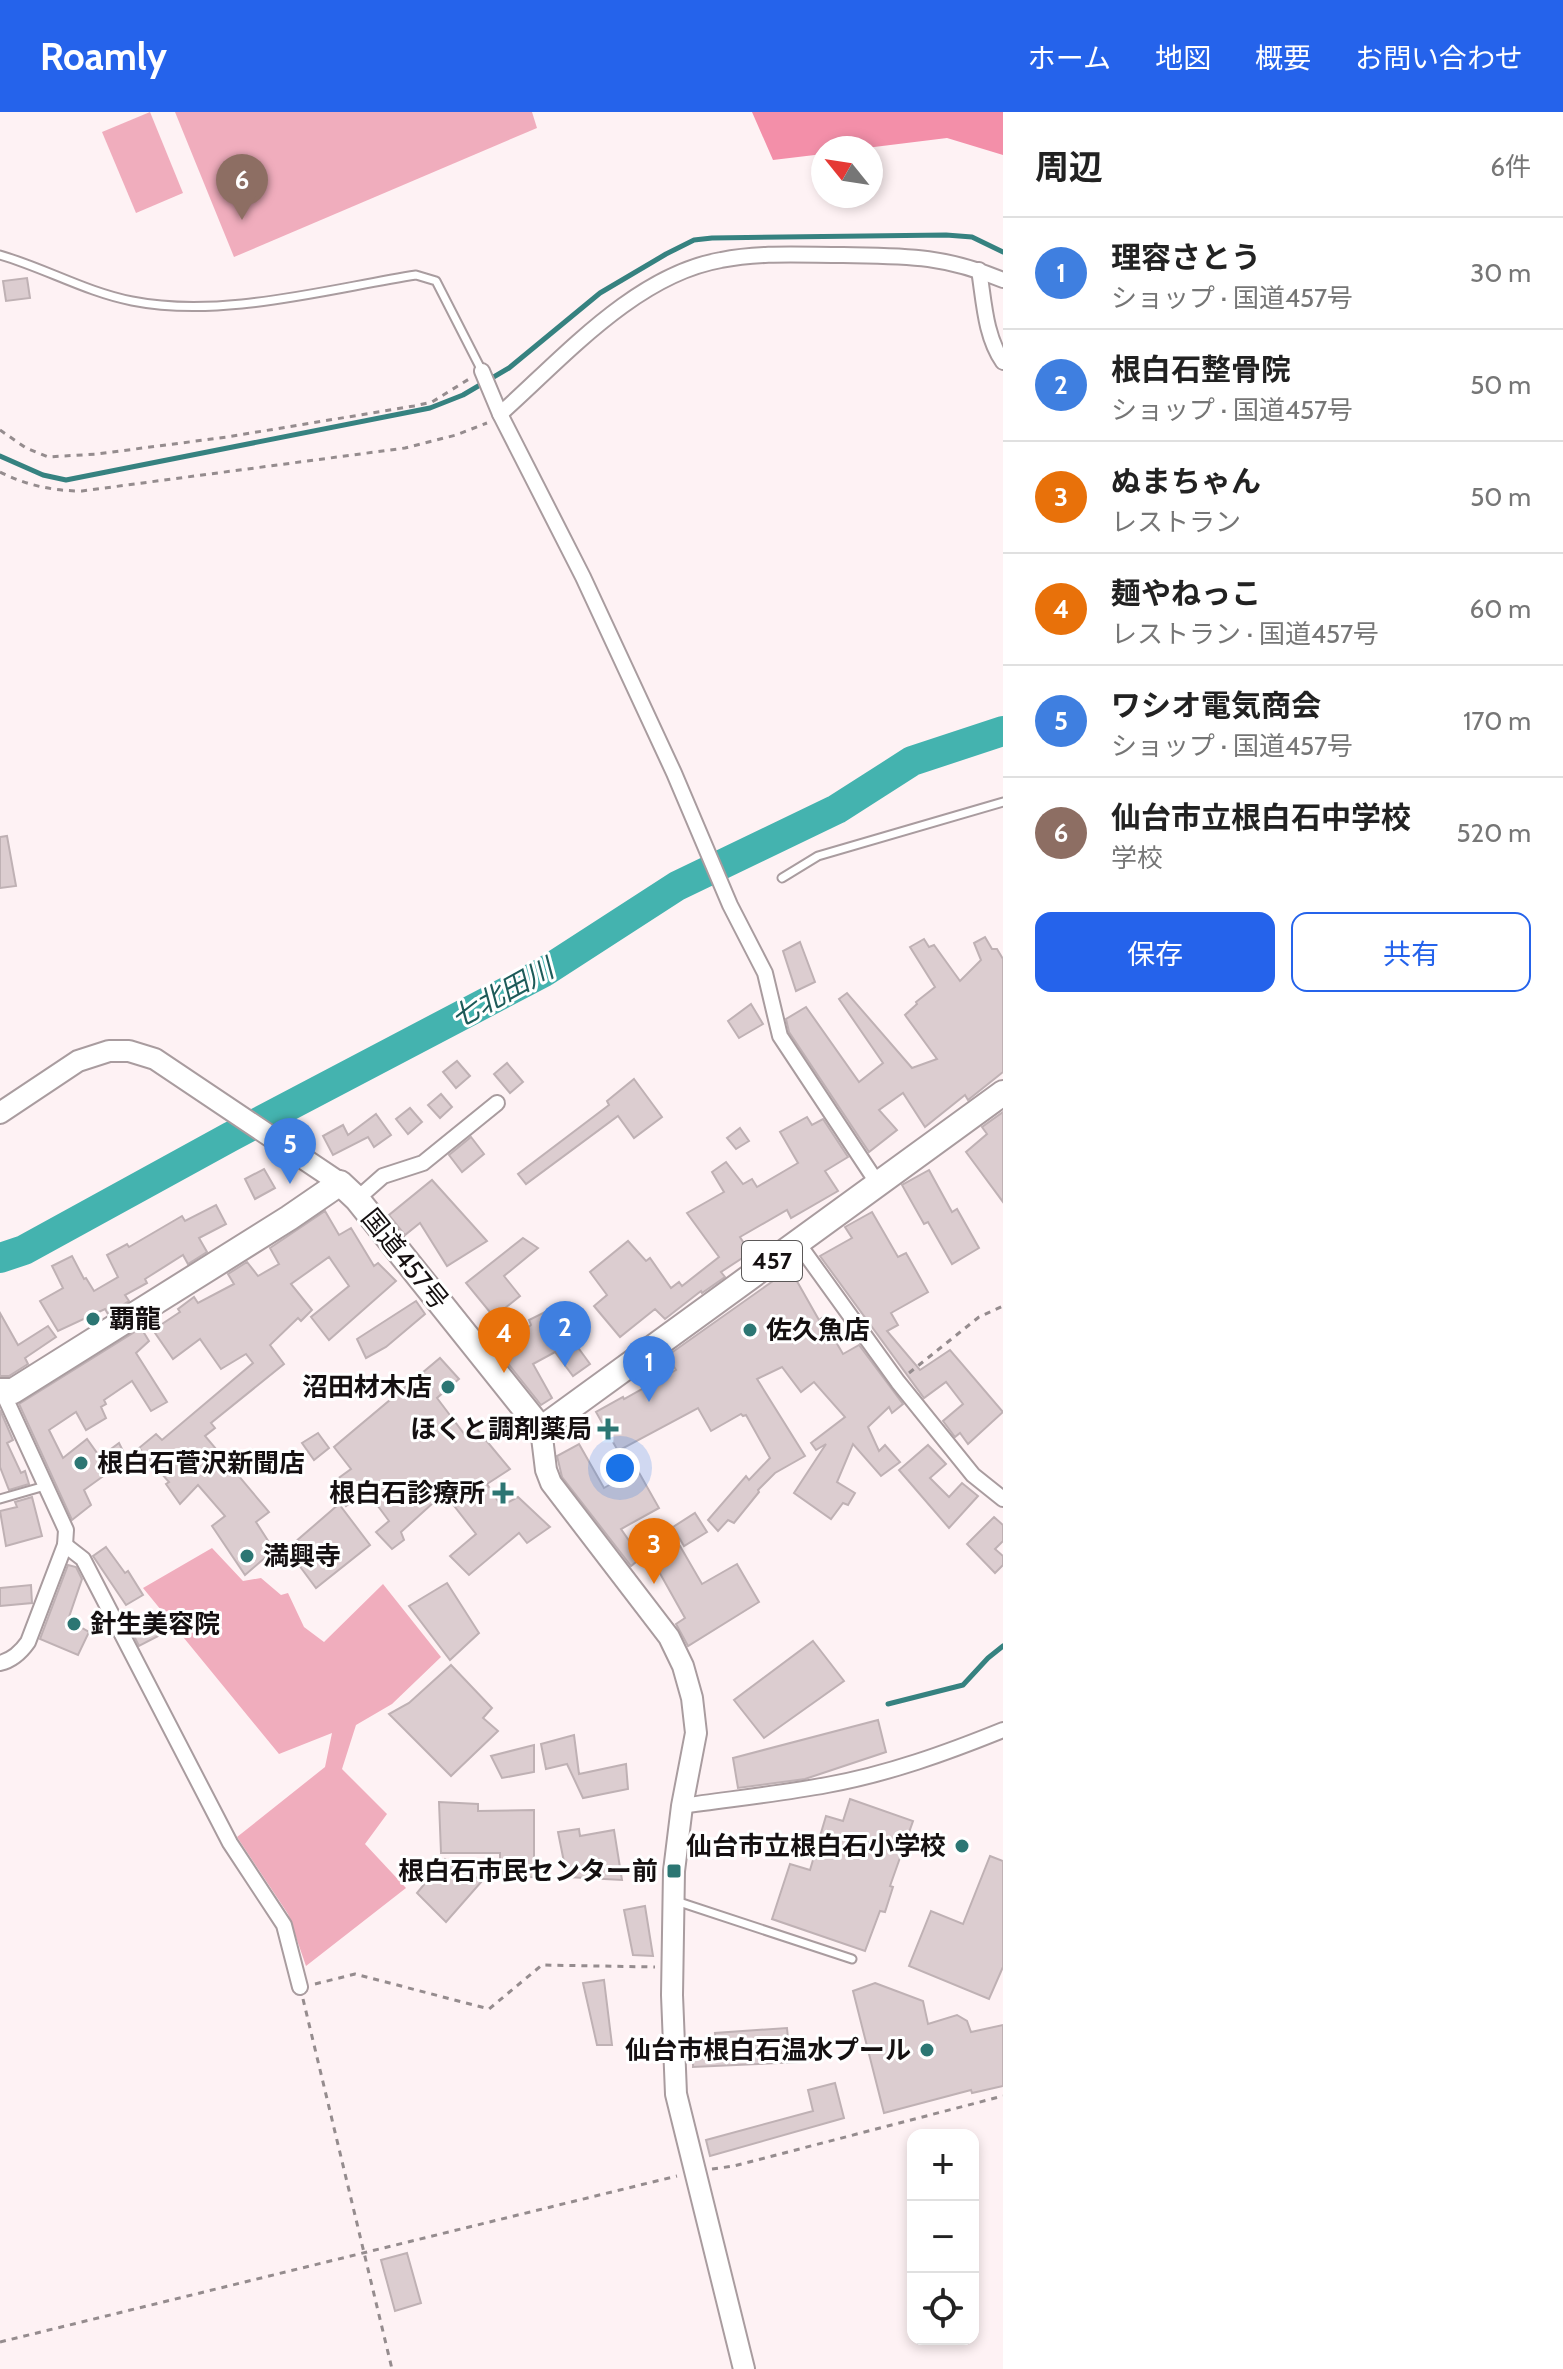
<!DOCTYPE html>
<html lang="ja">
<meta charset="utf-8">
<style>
:root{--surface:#fff;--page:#f2f2f2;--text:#222;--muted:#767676;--line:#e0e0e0;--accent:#2563eb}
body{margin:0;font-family:Cabin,"Noto Sans JP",sans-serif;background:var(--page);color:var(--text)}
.controls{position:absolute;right:24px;bottom:24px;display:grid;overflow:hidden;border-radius:16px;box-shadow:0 4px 12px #0003}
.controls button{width:72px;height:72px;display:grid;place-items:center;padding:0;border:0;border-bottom:2px solid var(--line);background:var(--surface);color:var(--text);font:40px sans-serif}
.compass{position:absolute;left:811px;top:24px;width:72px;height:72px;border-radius:50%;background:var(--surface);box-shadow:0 4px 12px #0003;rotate:300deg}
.you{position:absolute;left:620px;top:1356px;width:28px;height:28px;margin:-20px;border:6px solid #fff;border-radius:50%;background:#1a73e8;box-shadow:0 0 0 12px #1a73e833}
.badge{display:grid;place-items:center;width:52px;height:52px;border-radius:50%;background:var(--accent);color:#fff;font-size:26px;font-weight:700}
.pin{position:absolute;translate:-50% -66px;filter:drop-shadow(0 2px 4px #0008)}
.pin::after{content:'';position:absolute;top:42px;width:28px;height:24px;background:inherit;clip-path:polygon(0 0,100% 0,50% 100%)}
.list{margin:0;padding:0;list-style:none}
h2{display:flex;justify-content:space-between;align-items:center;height:104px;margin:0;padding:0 32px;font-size:34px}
h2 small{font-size:26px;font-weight:400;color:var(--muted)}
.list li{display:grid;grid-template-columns:52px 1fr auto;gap:24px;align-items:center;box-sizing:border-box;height:112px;padding:0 32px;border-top:2px solid var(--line)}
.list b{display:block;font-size:30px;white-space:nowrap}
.list p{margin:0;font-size:26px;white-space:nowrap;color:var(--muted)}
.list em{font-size:26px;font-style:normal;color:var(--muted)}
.actions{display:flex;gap:16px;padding:24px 32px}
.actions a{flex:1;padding:18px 0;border:2px solid var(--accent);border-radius:16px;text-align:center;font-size:28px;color:var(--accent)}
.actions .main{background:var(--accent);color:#fff}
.icon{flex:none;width:44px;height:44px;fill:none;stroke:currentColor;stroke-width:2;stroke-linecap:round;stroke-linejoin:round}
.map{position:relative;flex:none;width:1003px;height:2257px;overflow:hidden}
header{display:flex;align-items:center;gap:48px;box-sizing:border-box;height:112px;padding:0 40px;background:var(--accent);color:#fff}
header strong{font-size:38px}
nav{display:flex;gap:44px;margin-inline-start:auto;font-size:28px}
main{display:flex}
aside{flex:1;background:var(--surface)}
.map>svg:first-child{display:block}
.green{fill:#f0adbd}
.forest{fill:#f38fa9}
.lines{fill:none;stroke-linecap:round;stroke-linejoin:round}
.stream{stroke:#368280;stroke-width:5}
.river{stroke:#44b3af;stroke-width:30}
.building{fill:#dccdd0;stroke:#bfb1b4;stroke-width:2}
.lane-casing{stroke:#a99c9f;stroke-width:11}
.street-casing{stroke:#a99c9f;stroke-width:18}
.secondary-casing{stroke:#a99c9f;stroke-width:24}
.highway-casing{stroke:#a99c9f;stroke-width:28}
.path{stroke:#958c8e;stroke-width:3;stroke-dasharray:6 6;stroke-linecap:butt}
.lane{stroke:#fff;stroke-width:7}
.street{stroke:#fff;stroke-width:14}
.secondary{stroke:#fff;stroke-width:20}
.highway{stroke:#fff;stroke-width:24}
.poi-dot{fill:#2c7673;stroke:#fff;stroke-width:3}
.labels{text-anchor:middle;stroke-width:6;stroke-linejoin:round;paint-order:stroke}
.shield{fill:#fff;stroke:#5b5858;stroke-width:2}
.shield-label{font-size:24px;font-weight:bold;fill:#151011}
.street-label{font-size:26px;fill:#151011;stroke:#fff}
.poi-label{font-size:26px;font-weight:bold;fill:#151011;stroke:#fff;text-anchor:end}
.water-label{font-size:28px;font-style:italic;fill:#1d5b59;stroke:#fff}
</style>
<header>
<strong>Roamly</strong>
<nav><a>ホーム</a><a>地図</a><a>概要</a><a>お問い合わせ</a></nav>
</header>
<main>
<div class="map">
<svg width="1003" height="2257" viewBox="0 0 1003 2257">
<rect width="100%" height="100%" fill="#fef2f4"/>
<!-- green -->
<g class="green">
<path d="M150 0 183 81 136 101 102 20Z"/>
<path d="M175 0H532L537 16 234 145Z"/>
<path d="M212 1436 243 1469 261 1466 281 1483 288 1481 304 1515 324 1530 383 1472 441 1545 392 1592 356 1613 342 1657 387 1702 365 1732 406 1776 306 1854 288 1802 237 1725 325 1655 332 1621 279 1642 143 1476Z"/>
</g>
<!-- forest -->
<path class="forest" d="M752 0H1003V43L947 26 866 36H823V42L773 48Z"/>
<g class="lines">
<!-- stream -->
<g class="stream">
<path d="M0 344 43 363 66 368 430 296 463 283 509 256 600 181 666 142 694 128 712 126 946 123 972 125 1003 140"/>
<path d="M888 1592 963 1573 988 1546 1003 1534"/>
</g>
<!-- river -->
<path class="river" d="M0 1146 24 1138 230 1025 544 860 677 774 837 697 912 649 1003 619"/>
</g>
<!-- building -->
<g class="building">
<path d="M27 166 30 186 6 189 3 169Z"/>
<path d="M7 724 16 774 0 776V725Z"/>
<path d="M985 825 992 837H997L1003 847V960L968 988 965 983 925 1015 903 981 879 998 897 1018 869 1040 789 920 786 907 806 895 859 970 883 951 839 887 847 881 912 956 937 947 905 903 917 892 916 890 935 875 910 835 924 827 929 835 934 833 960 869 981 848 974 831Z"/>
<path d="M800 830 815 870 796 879 783 839Z"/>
<path d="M751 892 763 912 739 926 728 909Z"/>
<path d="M457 949 470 964 456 976 443 960Z"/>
<path d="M507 951 523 970 510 981 494 962Z"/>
<path d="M634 967 662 1005 634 1026 618 1004 526 1072 518 1062 609 993 607 989Z"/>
<path d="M441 982 452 995 440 1006 428 993Z"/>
<path d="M410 996 422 1010 408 1022 396 1007Z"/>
<path d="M1003 1000V1090L966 1040 987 1022 982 1015Z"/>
<path d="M376 1002 391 1023 374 1035 368 1025 333 1043 323 1024 343 1013 348 1023Z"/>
<path d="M807 1005 812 1013 823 1007 848 1045 825 1059 838 1079 791 1106 787 1098 740 1125 750 1141 721 1160 725 1165 702 1181 701 1179 665 1207 655 1197 620 1225 594 1194 607 1183 590 1160 628 1129 646 1149 650 1146 671 1176 679 1170 682 1174 719 1145 687 1101 724 1080 712 1060 726 1050 743 1072 752 1067 757 1075 798 1051 780 1020Z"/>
<path d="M740 1016 749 1029 736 1037 727 1026Z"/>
<path d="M471 1025 484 1042 462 1060 449 1043Z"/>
<path d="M264 1057 275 1076 255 1087 245 1067Z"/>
<path d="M929 1058 952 1100 957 1097 979 1136 952 1152 928 1110 924 1112 902 1073Z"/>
<path d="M432 1068 487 1129 447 1154 420 1111 405 1123 389 1103Z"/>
<path d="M216 1093 226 1112 199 1126 207 1140 188 1152 183 1143 145 1167 147 1171 125 1183 129 1189 108 1202 105 1197 58 1219 40 1189 63 1176 52 1154 72 1144 84 1167 86 1166 94 1179 118 1165 107 1143 127 1132 129 1135 182 1104 185 1109Z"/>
<path d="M325 1099 339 1123 351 1116 374 1154 378 1151 396 1169 329 1228 311 1205 349 1174 329 1145 291 1172 312 1198 301 1209 298 1206 270 1233 284 1252 211 1311 215 1316 205 1324 269 1400 256 1410 274 1438 245 1463 212 1414 225 1404 198 1373 180 1392 166 1372 169 1370 139 1336 156 1322 162 1328 253 1251 246 1242 221 1257 200 1227 173 1247 153 1218 180 1200 178 1197 194 1185 198 1191 234 1172 228 1162 247 1150 258 1164 279 1152 270 1136Z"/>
<path d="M872 1100 898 1145 906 1141 928 1180 891 1201 898 1213 887 1219 920 1258 950 1238 1003 1300 968 1332 960 1321 955 1325 943 1309 963 1292 946 1270 924 1286 820 1144 852 1126 845 1115Z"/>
<path d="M523 1126 538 1136 504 1164 520 1184 494 1205 466 1171Z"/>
<path d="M790 1157 819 1208 822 1206 843 1242 859 1233 903 1292 892 1301 889 1295 868 1315 879 1339 885 1333 900 1350 881 1364 853 1332 837 1370 855 1381 848 1393 843 1391 831 1407 794 1381 826 1332 816 1338 811 1331 845 1305 814 1270 801 1280 782 1255 757 1267 805 1344 775 1361 758 1378 759 1380 734 1411 728 1408 718 1419 708 1408 746 1364 749 1368 770 1346 746 1303 743 1304 741 1302 711 1319 698 1296 618 1339 596 1300 623 1285 624 1287 676 1258 667 1244Z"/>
<path d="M416 1189 425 1202 386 1235 366 1246 357 1227Z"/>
<path d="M549 1198 561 1222 566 1219 590 1252 573 1264 555 1240 533 1252 552 1286 541 1293 498 1239 531 1213 529 1208Z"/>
<path d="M0 1201 18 1233 48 1214 56 1225 25 1246 28 1252 9 1264H0Z"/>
<path d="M141 1216 149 1229 136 1241 167 1290 151 1299 132 1269 104 1288 106 1292 101 1295 106 1306 86 1318 76 1300 49 1318 63 1346 87 1327 100 1345 119 1331 127 1347 84 1378 91 1393 72 1408 19 1292Z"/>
<path d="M440 1246 459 1267 437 1286 465 1323 475 1315 510 1357 487 1372 501 1394 518 1385 550 1415 527 1431 519 1421 469 1463 450 1444 476 1422 444 1381 401 1420 404 1428 392 1437 376 1420 389 1409 366 1378 346 1394 329 1373 351 1357 334 1335Z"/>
<path d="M0 1298 13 1328 7 1331 21 1361 25 1359 29 1372 9 1378 0 1355Z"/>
<path d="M318 1321 329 1336 314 1348 302 1331Z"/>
<path d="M579 1332 604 1376 637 1357 659 1396 621 1417 641 1446 631 1454 562 1365 557 1344Z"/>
<path d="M928 1333 946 1352 930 1366 949 1385 962 1371 978 1384 949 1416 899 1358Z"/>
<path d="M32 1385 42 1424 6 1434 0 1399 17 1395 15 1390Z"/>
<path d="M339 1392 370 1433 316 1476 287 1437Z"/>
<path d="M695 1401 707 1420 684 1434 673 1415Z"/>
<path d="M994 1405 1003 1413V1429L995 1437 1003 1444V1453L995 1461 967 1432Z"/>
<path d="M680 1434 702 1472 737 1452 759 1490 688 1534 676 1512 685 1506 653 1449Z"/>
<path d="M106 1435 125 1461 128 1459 143 1483 126 1493 93 1444Z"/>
<path d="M68 1453 76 1455 82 1467 68 1508 89 1520 78 1543 40 1527Z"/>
<path d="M447 1471 479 1521 450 1548 409 1494Z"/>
<path d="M31 1473 32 1491 0 1494V1476Z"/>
<path d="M151 1513 158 1524 139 1534 133 1522Z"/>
<path d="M813 1529 844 1569 764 1626 734 1588Z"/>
<path d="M451 1553 492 1596 483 1606 498 1619 451 1664 389 1602 409 1591Z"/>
<path d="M878 1608 886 1640 805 1667 738 1676 733 1646Z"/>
<path d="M574 1623 579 1662 626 1652 628 1677 583 1686 567 1652 546 1657 541 1632Z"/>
<path d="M534 1633V1660L502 1666 491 1644Z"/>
<path d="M850 1687 913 1709 890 1774 893 1775 885 1800 880 1799 865 1839 772 1807 790 1752 810 1758 826 1704 843 1709Z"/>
<path d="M439 1690 478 1692V1699L534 1698V1765L500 1766V1741H441Z"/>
<path d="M579 1717 580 1724 614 1718 622 1768 567 1765 558 1720Z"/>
<path d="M990 1744 1003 1749V1855L989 1887 909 1854 931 1799 963 1812Z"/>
<path d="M445 1747 482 1769 446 1810 417 1781Z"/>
<path d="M645 1794 653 1844 633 1843 624 1798Z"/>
<path d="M604 1868 612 1933H597L583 1871Z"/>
<path d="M875 1871 923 1889 928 1912 957 1903 967 1909 971 1920 1003 1913V1974L972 1981 971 1978 884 2001 853 1879Z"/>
<path d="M787 1916 789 1937 798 1936 799 1950 693 1955V1941L717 1940 715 1921Z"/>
<path d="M835 1971 844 2006 710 2044 706 2028 813 1999 808 1978Z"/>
<path d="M407 2141 421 2191 395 2199 381 2148Z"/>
</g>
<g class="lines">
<defs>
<g id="lane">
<path d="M0 143C45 156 86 180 132 189 222 207 327 177 416 163L436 169 482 259"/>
<path d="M782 766 818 744 1003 690"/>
<path d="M0 1387 45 1374"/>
<path d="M676 1789 852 1847"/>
</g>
<g id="street">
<path d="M979 158C984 189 985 224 1003 250"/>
<path d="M482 259 500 302 583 465 674 661 730 793 765 861 780 924 878 1072"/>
<path d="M500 302C563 246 635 163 721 148 761 140 802 143 843 143 906 144 943 143 1003 168"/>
<path d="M357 1087 383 1064 423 1051 497 991"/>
<path d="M797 1130 898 1270 973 1363 1003 1387"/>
<path d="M65 1433 83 1447 230 1731 284 1813 300 1875"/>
<path d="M0 1551C13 1548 21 1540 28 1530L65 1433 66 1418 3 1281"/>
<path d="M682 1694C730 1687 779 1682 827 1673 888 1662 946 1641 1003 1618"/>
</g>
<g id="secondary">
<path d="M0 1001 78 949 109 939H129L155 947 340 1071"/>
<path d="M541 1317 546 1358 551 1371 669 1525 683 1554 692 1586 696 1621 682 1694 674 1759 672 1883 676 1982 744 2257"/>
</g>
<path id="highway" d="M0 1279H13L289 1106 340 1071 357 1087 541 1317 1003 981"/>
</defs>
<!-- lane casing -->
<use href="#lane" class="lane-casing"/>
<!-- street casing -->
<use href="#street" class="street-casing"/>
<!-- secondary casing -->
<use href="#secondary" class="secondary-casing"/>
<!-- highway casing -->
<use href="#highway" class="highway-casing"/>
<!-- path -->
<g class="path">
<path d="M0 318 26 336 48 345 97 342 227 325 414 294 432 290 469 267"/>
<path d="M0 360C26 373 52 379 82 379L405 336 456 323 487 311"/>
<path d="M909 1261 979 1205 1003 1194"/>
<path d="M315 1872 355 1862 489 1897 542 1853 655 1855"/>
<path d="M303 1887 392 2257"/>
<path d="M712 2057 734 2054 1003 1984"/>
<path d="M0 2230 677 2064"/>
</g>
<!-- lane -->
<use href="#lane" class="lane"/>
<!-- street -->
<use href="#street" class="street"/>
<!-- secondary -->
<use href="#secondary" class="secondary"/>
<!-- highway -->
<use href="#highway" class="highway"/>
</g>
<!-- markers -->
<g class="poi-dot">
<circle cx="93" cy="1207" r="8"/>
<circle cx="750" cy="1218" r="8"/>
<circle cx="448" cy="1275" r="8"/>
<path d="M604 1305h8v8h8v8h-8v8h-8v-8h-8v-8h8z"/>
<circle cx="81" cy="1351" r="8"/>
<path d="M499 1369h8v8h8v8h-8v8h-8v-8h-8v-8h8z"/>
<circle cx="247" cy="1444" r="8"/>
<circle cx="74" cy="1512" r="8"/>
<circle cx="962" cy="1734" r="8"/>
<rect x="666" y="1751" width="16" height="16" rx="4"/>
<circle cx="927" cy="1938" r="8"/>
</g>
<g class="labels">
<!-- shield labels -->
<rect class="shield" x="742" y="1129" width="60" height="40" rx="6"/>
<g class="shield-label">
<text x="772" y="1157">457</text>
</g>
<!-- street labels -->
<g class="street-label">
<text transform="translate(405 1147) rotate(51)" y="9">国道457号</text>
</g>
<!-- poi labels -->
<g class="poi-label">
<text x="109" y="1216" text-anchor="start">覇龍</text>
<text x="766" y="1227" text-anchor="start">佐久魚店</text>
<text x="432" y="1284">沼田材木店</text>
<text x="592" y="1326">ほくと調剤薬局</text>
<text x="97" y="1360" text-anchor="start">根白石菅沢新聞店</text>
<text x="485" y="1390">根白石診療所</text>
<text x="263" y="1453" text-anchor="start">満興寺</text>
<text x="90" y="1521" text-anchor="start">針生美容院</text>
<text x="946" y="1743">仙台市立根白石小学校</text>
<text x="658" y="1768">根白石市民センター前</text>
<text x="911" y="1947">仙台市根白石温水プール</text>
</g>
<!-- water labels -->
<g class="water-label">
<text transform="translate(502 881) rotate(-29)" y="10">七北田川</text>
</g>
</g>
</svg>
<div class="controls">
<button>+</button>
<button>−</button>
<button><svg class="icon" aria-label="locate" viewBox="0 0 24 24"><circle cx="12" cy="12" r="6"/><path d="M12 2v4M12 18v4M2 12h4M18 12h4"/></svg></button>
</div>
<svg class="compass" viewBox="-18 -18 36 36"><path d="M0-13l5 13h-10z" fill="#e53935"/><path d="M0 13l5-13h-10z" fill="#767676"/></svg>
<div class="you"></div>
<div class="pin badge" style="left:649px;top:1290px;background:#3f7fe0">1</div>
<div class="pin badge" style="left:565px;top:1255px;background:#3f7fe0">2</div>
<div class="pin badge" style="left:654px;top:1472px;background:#e8710a">3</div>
<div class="pin badge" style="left:504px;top:1261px;background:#e8710a">4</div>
<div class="pin badge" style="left:290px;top:1072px;background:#3f7fe0">5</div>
<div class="pin badge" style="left:242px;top:108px;background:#8d6e63">6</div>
</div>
<aside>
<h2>周辺<small>6件</small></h2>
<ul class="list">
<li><span class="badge" style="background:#3f7fe0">1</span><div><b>理容さとう</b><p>ショップ · 国道457号</p></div><em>30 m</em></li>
<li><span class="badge" style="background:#3f7fe0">2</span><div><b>根白石整骨院</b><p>ショップ · 国道457号</p></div><em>50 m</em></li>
<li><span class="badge" style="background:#e8710a">3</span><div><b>ぬまちゃん</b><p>レストラン</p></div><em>50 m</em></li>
<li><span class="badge" style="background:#e8710a">4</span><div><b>麺やねっこ</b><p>レストラン · 国道457号</p></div><em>60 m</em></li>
<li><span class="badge" style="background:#3f7fe0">5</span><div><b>ワシオ電気商会</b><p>ショップ · 国道457号</p></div><em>170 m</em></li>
<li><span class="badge" style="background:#8d6e63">6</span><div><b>仙台市立根白石中学校</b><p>学校</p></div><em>520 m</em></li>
</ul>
<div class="actions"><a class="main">保存</a><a>共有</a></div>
</aside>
</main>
